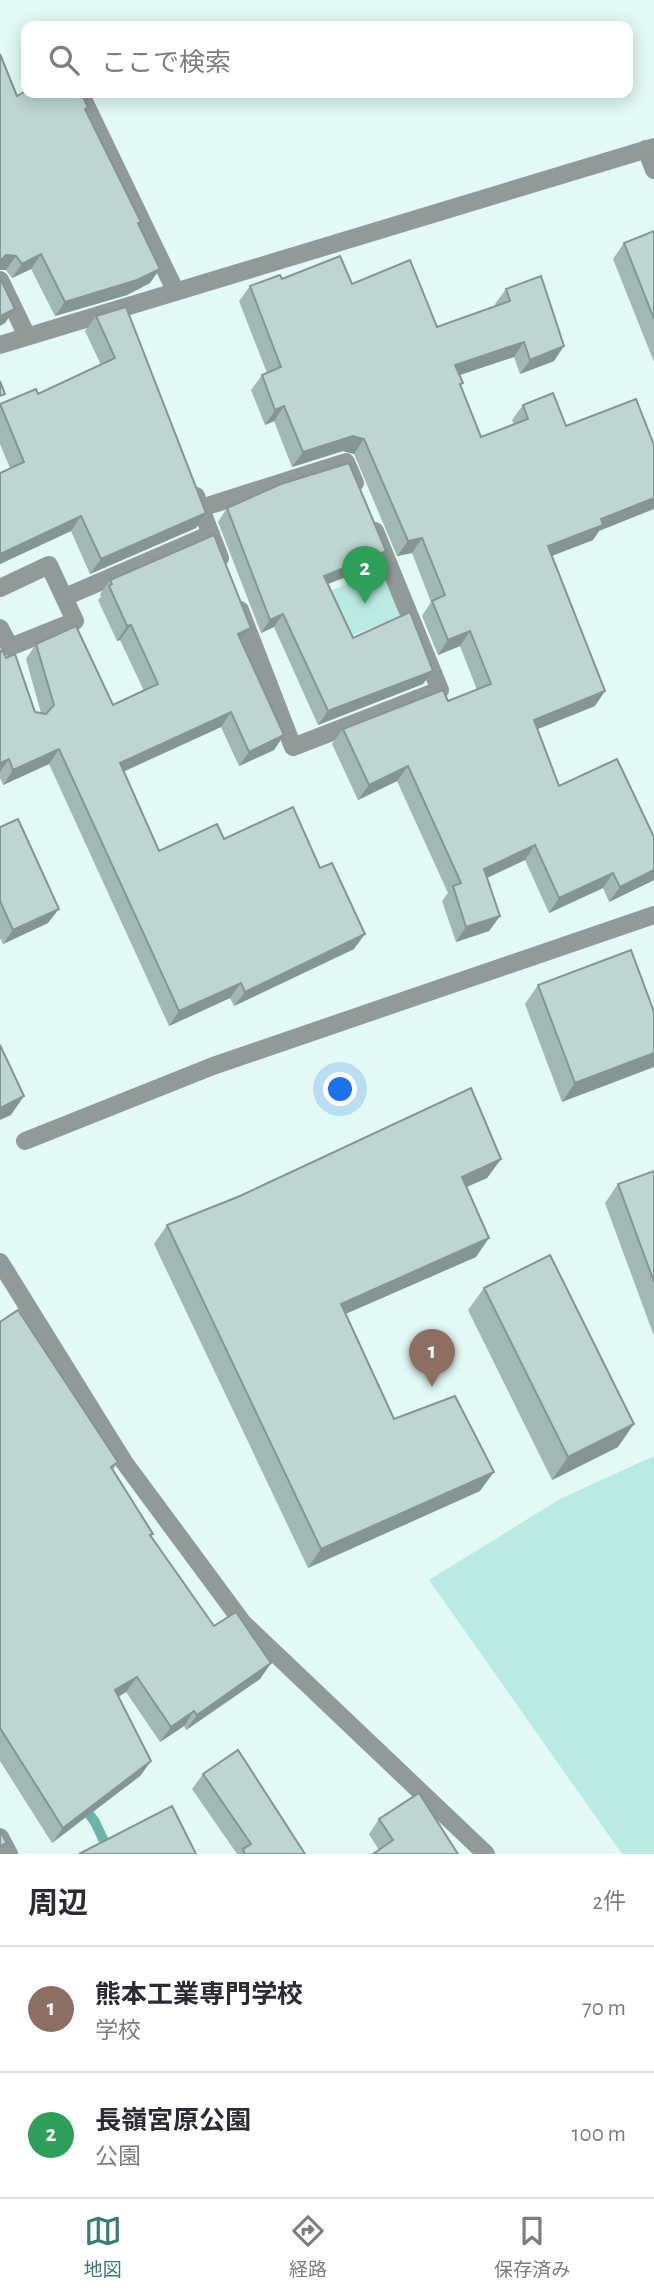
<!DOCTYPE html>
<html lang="ja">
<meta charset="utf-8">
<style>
:root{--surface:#fff;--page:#f7f7f7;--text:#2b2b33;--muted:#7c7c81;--line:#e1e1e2;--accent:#377c73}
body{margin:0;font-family:"Alegreya Sans","Noto Sans JP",sans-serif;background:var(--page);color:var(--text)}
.you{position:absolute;left:341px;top:1090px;width:24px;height:24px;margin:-18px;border:5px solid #fff;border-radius:50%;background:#1a73e8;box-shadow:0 0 0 10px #1a73e833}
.badge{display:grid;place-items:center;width:46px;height:46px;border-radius:50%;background:var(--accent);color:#fff;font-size:23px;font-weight:700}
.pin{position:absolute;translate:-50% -58px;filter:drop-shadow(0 2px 4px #0008)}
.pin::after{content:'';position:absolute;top:37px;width:24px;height:21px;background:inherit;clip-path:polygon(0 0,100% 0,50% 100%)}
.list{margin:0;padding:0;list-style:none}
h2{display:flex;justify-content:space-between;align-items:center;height:91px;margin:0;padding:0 28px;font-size:30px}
h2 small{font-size:23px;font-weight:400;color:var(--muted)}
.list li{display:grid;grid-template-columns:46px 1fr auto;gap:21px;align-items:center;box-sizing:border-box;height:126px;padding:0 28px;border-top:2px solid var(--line)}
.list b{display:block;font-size:26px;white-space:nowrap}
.list p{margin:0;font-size:23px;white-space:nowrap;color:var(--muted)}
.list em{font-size:23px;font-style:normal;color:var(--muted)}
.icon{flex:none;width:38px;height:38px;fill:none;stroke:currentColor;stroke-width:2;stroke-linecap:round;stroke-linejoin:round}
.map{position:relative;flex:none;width:654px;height:1854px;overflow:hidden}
.search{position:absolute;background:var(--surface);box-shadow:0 4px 18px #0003;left:21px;right:21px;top:21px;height:77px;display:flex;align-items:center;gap:18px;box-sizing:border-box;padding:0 24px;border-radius:14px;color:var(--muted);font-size:26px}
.sheet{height:343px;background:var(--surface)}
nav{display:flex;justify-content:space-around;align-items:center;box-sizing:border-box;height:98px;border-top:2px solid var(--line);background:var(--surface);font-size:19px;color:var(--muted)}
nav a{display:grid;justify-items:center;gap:4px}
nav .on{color:var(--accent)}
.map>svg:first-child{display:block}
.green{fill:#baebe2}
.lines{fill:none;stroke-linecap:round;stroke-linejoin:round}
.stream{stroke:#6db3a8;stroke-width:10}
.minor{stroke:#909a98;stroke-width:18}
.wall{fill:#a3b7b4}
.shaded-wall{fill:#859592}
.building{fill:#bed5d1;stroke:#859592;stroke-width:2}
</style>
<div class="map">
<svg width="654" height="1854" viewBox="0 0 654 1854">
<rect width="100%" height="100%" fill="#e2f9f5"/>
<!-- green -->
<g class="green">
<path d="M382 570 400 617 348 637 330 591Z"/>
<path d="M654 1456V1854H622L429 1580 560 1499Z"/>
</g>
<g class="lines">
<!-- stream -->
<path class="stream" d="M83 1806 95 1822 110 1854"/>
<!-- minor -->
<g class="minor">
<path d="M80 93 175 290"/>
<path d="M646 149 654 170"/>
<path d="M0 280 27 336"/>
<path d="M0 345 654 147"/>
<path d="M196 496 220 558"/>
<path d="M201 508 346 462 355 483"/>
<path d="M0 588 49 565 75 621 10 647 0 628"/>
<path d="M65 597 211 534"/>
<path d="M240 610 293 747 440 690 375 531"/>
<path d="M25 1141 213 1066 654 915"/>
<path d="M0 1262 124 1462 243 1623 486 1854"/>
<path d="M0 1837 9 1854"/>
</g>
</g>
<!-- wall -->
<g class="wall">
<path d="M17 96 86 111 139 225 150 283 127 295 55 316 31 269 12 278 6 270H0Z"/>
<path d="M654 231V362L613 259 624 243Z"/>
<path d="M282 279 352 284 437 327 496 306 495 304 506 289 554 361 520 374 514 357 459 375 463 383 461 386 481 437 514 424 512 420 523 405 599 531 593 540 552 556 595 706 537 729 559 786 654 880 609 902 603 888 549 913 525 860 487 878 500 916 489 931 456 942 442 901 448 893 397 781 358 800 332 744 343 729 448 701 477 690 460 646 438 655 422 616 431 602 412 553 397 556 354 454 343 451 292 467 274 421 265 425 251 390 262 375 267 373 239 301 250 286Z"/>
<path d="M96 316 206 513 196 528 90 574 71 531 0 564V473L10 468 0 444V404L38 394 101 365 85 331Z"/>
<path d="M227 508 376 565 328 584 353 638 423 684 318 725 274 627 261 633 218 522Z"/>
<path d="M110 580 251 628 242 641 284 735 274 750 239 766 221 727 123 772 159 851 224 839 354 949 234 1006 230 998 169 1026 49 764 3 785 0 778V650L35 712 41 713 26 659 36 644 113 705 144 691 120 640 117 641 98 600 101 597 100 594Z"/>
<path d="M0 827 48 923 3 944 0 938Z"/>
<path d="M538 985 654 1012 562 1102 525 1004Z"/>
<path d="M501 1159 487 1178 466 1187 476 1257 345 1314 394 1419 480 1491 308 1568 154 1244 167 1225Z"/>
<path d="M654 1171V1336L605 1203 618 1184Z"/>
<path d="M484 1288 618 1447 552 1480 468 1310Z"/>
<path d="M0 1322 118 1462 113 1470 153 1534 151 1536 214 1626 271 1663 260 1679 186 1730 184 1726 160 1742 126 1692 118 1697 151 1761 140 1776 52 1843 0 1761Z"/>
<path d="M203 1774 305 1854H237L192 1789Z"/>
<path d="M379 1819 458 1854 379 1850 369 1834Z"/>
</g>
<!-- shaded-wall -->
<g class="shaded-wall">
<path d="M41 254 31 269 12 278 22 264Z"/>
<path d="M6 255 16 256 6 270H0V260Z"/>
<path d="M160 269 150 283 127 295 55 316 65 302Z"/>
<path d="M15 309 5 323 0 326V316Z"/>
<path d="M524 342 514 357 445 380 455 365Z"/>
<path d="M564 346 554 361 520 374 530 360Z"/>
<path d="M284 406 274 421 265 425 275 410Z"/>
<path d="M353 436 364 439 354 454 343 451 292 467 303 452Z"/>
<path d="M654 498V509L599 531 593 540 538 561 548 546 601 519Z"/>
<path d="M206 513 196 528 90 574 101 559Z"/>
<path d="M81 516 71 531 0 564V554Z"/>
<path d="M422 538 412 553 397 556 408 541Z"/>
<path d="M386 551 376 565 315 589 324 576Z"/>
<path d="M283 614 274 627 261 633 270 620Z"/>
<path d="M131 625 120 640 117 641 127 626Z"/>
<path d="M251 628 240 643 238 634Z"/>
<path d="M470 631 460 646 438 655 448 640Z"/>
<path d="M433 671 423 684 318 725 328 711Z"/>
<path d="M605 691 595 706 523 735 534 720Z"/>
<path d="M231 712 221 727 109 778 120 763Z"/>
<path d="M284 735 274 750 239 766 249 752Z"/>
<path d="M59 749 49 764 3 785 13 770Z"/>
<path d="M9 759 0 772V763Z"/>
<path d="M408 766 397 781 358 800 369 785Z"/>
<path d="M535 845 525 860 474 884 484 869Z"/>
<path d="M654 870V880L609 902 620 887Z"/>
<path d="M613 873 603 888 549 913 559 898Z"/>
<path d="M59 909 48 923 3 944 13 930Z"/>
<path d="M500 916 489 931 456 942 466 927Z"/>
<path d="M365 934 354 949 234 1006 245 992Z"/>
<path d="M241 983 230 998 169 1026 179 1011Z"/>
<path d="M654 1053V1067L562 1102 575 1083Z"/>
<path d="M24 1096 11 1115 0 1120V1108Z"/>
<path d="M501 1159 487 1178 448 1195 462 1177Z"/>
<path d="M489 1238 476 1257 327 1322 341 1304Z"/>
<path d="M634 1424 618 1447 552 1480 568 1457Z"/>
<path d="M494 1472 480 1491 308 1568 321 1549Z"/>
<path d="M271 1663 260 1679 186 1730 197 1715Z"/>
<path d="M137 1677 126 1692 104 1705 115 1690Z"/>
<path d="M194 1711 184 1726 160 1742 171 1727Z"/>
<path d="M151 1761 140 1776 52 1843 63 1828Z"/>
</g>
<!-- building -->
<g class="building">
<path d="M0 54 17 96 26 91V93H81L88 107 85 109 141 222 138 223 160 269 137 280 65 302 41 254 22 264 16 256 6 255 1 260 0 262Z"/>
<path d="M654 231V319L624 243Z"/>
<path d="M340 256 352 284 410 260 437 327 510 301 506 289 541 276 564 346 530 360 524 342 455 365 463 383 460 384 481 437 528 419 523 405 553 393 566 426 636 399 654 445V498L601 519 603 525 548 546 605 691 534 720 559 786 617 759 654 837V870L620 887 613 873 559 898 535 845 484 869 500 916 466 927 453 886 461 883 408 766 369 785 343 729 443 690 448 701 491 684 470 631 448 640 432 601 445 595 422 538 408 541 364 439 353 436 303 452 284 406 275 410 262 375 281 367 250 286 280 275 282 279Z"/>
<path d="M0 278 15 309 0 316Z"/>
<path d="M126 307 206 513 101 559 81 516 0 554V473L24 462 0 404 36 389 38 394 115 358 96 316Z"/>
<path d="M0 381 5 394 0 396Z"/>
<path d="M349 463 386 551 324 576 353 638 410 612 433 671 328 711 283 614 270 620 227 508 281 484Z"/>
<path d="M214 535 251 628 238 634 284 735 249 752 231 712 120 763 159 851 217 824 224 839 293 807 320 868 332 863 365 934 245 992 241 983 179 1011 59 749 13 770 9 759 0 763V650L1 652 3 651 6 658 15 654 35 712 46 714 54 705 36 644 76 626 113 705 158 684 131 625 127 626 109 586 112 584 110 580Z"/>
<path d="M18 819 59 909 13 930 0 901V827Z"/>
<path d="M631 950 654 1012V1053L575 1083 538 985Z"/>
<path d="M0 1045 24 1096 0 1108Z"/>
<path d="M471 1088 501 1159 462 1177 489 1238 341 1304 394 1419 455 1396 494 1472 321 1549 167 1225 240 1196Z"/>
<path d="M654 1171V1282L618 1184Z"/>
<path d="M550 1255 634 1424 568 1457 484 1288Z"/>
<path d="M18 1310 118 1462 111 1467 153 1534 150 1535 214 1626 236 1612 271 1663 197 1715 194 1711 171 1727 137 1677 115 1690 151 1761 63 1828 0 1728V1322Z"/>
<path d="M238 1750 305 1854H245L243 1849 251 1844 203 1774Z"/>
<path d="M419 1793 458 1854H373L393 1840 379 1819Z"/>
<path d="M172 1806 196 1854H79Z"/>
<path d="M0 1831 7 1843 0 1846Z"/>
</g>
</svg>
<div class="you"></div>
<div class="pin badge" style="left:432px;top:1387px;background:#8d6e63">1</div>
<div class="pin badge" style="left:365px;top:604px;background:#2e9e5b">2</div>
<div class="search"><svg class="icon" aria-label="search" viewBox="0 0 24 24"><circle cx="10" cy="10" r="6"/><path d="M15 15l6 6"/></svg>ここで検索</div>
</div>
<section class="sheet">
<h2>周辺<small>2件</small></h2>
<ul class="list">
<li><span class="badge" style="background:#8d6e63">1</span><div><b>熊本工業専門学校</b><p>学校</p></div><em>70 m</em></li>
<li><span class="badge" style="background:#2e9e5b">2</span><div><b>長嶺宮原公園</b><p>公園</p></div><em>100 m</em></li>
</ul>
</section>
<nav>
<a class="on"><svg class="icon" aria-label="map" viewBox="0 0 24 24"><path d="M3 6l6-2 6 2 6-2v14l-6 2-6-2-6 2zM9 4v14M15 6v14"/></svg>地図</a>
<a><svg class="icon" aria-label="directions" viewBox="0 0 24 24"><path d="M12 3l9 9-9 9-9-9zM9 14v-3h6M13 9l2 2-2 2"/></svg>経路</a>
<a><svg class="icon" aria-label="saved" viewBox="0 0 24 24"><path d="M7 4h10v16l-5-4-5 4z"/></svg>保存済み</a>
</nav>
